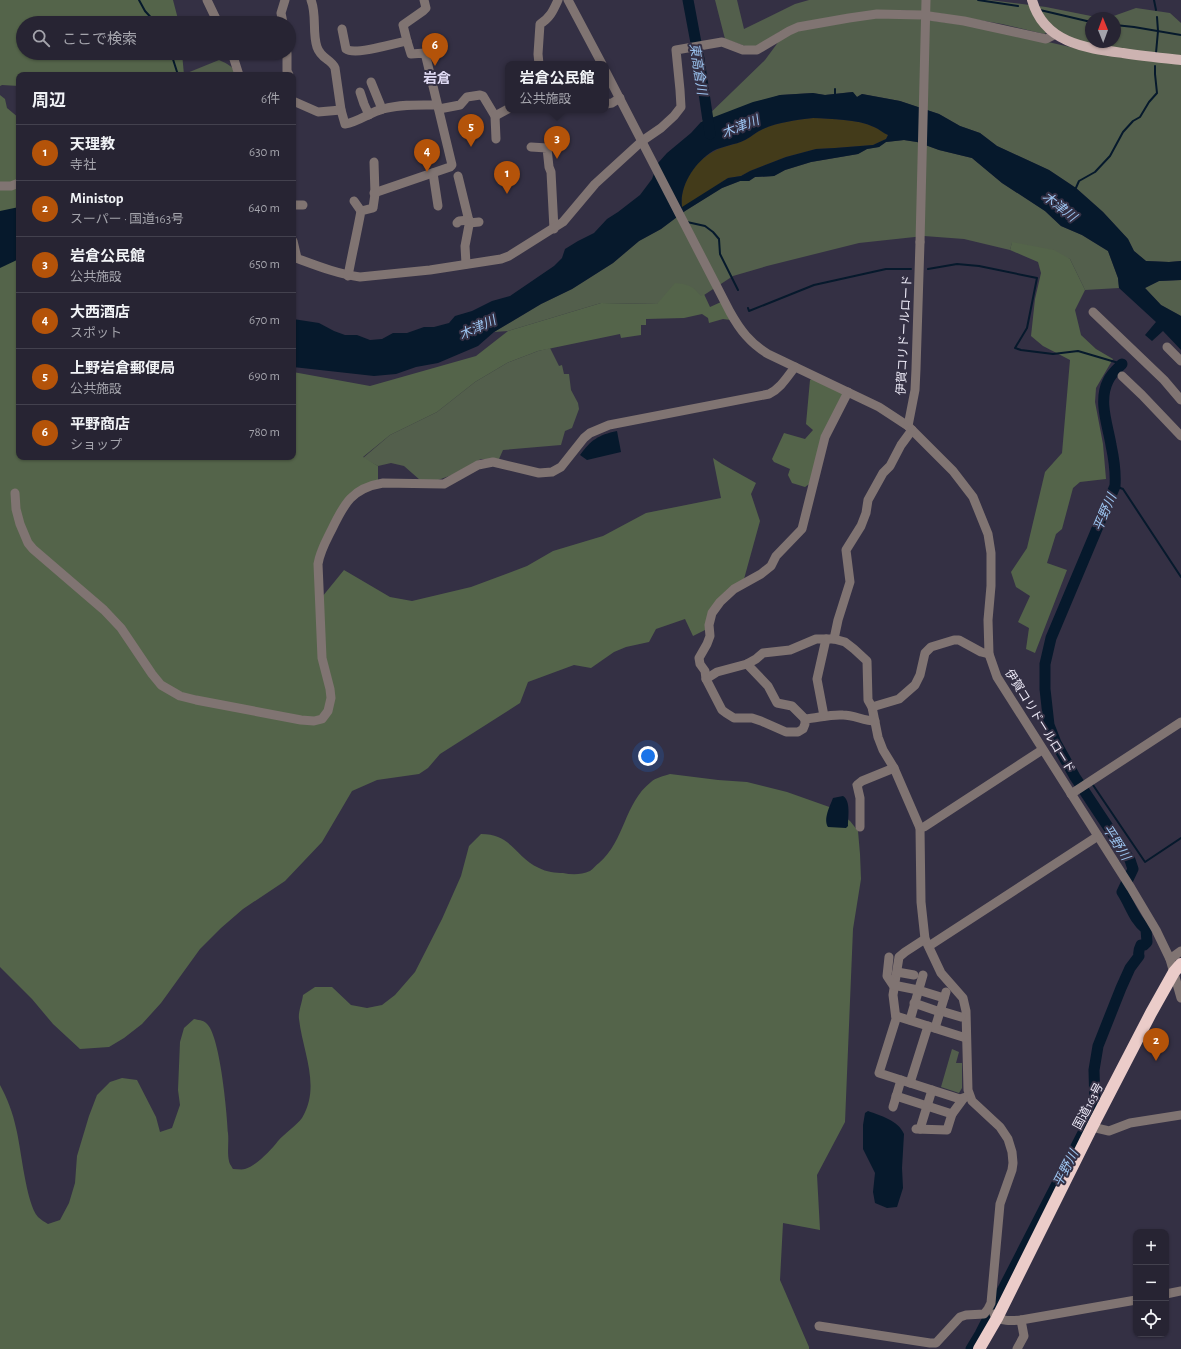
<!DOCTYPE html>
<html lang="ja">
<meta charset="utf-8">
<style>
:root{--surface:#272433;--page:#33303f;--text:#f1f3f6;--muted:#a4a4ac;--line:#43414e;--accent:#b45309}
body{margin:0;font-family:"Alegreya Sans","Noto Sans JP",sans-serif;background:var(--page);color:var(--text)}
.controls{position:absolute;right:12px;bottom:12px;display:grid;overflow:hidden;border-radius:8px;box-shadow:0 1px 3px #0004}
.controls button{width:36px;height:36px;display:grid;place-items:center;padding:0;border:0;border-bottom:1px solid var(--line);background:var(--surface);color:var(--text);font:20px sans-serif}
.compass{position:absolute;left:1085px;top:12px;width:36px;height:36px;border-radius:50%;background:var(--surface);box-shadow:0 1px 3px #0004;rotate:359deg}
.you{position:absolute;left:648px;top:756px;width:14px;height:14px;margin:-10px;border:3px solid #fff;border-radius:50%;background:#1a73e8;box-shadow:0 0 0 6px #1a73e833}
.badge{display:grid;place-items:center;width:26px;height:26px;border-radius:50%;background:var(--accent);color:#fff;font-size:13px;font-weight:700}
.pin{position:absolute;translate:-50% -33px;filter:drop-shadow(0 1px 2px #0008)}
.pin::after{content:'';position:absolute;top:21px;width:14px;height:12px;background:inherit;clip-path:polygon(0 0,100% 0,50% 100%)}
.popup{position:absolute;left:505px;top:61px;width:104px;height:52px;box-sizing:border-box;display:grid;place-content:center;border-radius:8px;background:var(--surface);filter:drop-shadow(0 1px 3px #0005);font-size:13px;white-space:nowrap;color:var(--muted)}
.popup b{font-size:15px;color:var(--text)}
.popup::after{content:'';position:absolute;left:50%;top:100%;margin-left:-8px;border:8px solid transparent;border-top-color:var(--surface)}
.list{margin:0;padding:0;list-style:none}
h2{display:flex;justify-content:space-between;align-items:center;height:52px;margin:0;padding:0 16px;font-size:17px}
h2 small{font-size:13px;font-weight:400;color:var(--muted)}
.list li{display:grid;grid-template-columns:26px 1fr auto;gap:12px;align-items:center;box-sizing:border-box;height:56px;padding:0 16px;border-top:1px solid var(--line)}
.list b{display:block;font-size:15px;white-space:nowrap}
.list p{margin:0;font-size:13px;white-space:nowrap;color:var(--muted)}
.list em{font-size:13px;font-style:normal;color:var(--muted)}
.icon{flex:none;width:22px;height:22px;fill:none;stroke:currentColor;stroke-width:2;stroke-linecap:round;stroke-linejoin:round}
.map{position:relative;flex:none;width:1181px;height:1349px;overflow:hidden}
.search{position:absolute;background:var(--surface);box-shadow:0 1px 3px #0004;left:16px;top:16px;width:280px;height:44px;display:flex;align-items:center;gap:10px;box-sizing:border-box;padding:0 14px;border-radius:22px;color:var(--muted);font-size:15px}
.panel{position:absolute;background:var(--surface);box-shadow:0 1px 3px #0004;left:16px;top:72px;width:280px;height:388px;border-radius:8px}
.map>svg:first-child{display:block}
.green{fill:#535f4c}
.forest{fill:#54644a}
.sand{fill:#433b1a}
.water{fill:#06192c;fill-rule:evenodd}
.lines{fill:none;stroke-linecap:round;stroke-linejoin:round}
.stream{stroke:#06192c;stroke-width:2}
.river{stroke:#06192c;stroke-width:11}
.minor{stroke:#807472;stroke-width:9}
.major{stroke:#cdb3b1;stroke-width:10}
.highway{stroke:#ebccc9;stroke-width:12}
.minor-bridge{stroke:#807472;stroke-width:9}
.labels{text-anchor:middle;stroke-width:4;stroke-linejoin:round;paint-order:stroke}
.street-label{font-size:12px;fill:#edeaf7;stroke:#343044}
.water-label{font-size:13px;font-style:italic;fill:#9cc4f0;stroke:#343044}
.quarter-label{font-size:14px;font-weight:bold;fill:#e0dbf5;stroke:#343044}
</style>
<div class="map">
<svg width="1181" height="1349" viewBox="0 0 1181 1349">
<rect width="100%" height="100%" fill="#343044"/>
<!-- green -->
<g class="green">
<path d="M715 0H737L744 29 795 4 809 0H989L1046 7 1101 18H1091V42H1115V18H1108L1136 8 1170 13 1181 23V57L1087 44 1064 35 1054 29 1044 34 1002 24 937 13 898 10 796 24 779 32 758 46H745L725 39Z"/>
<path d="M875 17H904L981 27 1079 49 1181 63V261L1169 262 1146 261 1134 251 1128 239 1103 212 1076 188 1049 170 997 146 980 133 960 126 939 114 900 101 862 94 857 97 852 92 825 95 812 93 780 95 701 122 765 60 779 41 789 34 809 28Z"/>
<path d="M219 60C228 64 233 66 236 75H188L187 73Z"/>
<path d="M904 140 917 142 939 150 972 158 1002 183 1045 211 1061 226 1082 235 1108 251 1118 278 1119 288 1085 290 1070 259 1012 243 1010 250 964 239 924 236 859 243 767 266 733 276 701 297 697 292 657 304 601 303 508 331 494 332 541 304 572 289 613 263 639 241 661 229 685 211 722 188 740 181H749L755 177 774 176 785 170 811 162 858 154 867 149 879 147 886 142Z"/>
<path d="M1181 280V316L1161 305 1145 288 1159 281Z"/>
<path d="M550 348 559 366 562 365 564 374H569L571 390 578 403 579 409 572 428 565 431 561 445 503 450 499 459H481L452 475 438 480H420L404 466 391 463 378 466 363 458 390 435 437 412 475 382 507 363 538 351Z"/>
<path d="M952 1049 959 1052 956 1063H962V1088L959 1093 941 1087Z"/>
</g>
<!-- forest -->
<g class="forest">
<path d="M0 0H173L179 23H23V53H182L184 75H19V86L2 85 0 86Z"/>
<path d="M0 95 5 99 7 108 19 118V457H293V372L370 386 476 356 508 331 601 303 657 304 675 283C688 284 693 286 701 296L704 294 710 307 721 302 731 320 723 319 709 323 708 318 702 314 684 318 646 319V325H641V335L621 338 620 334 538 351 507 363 475 382 437 412 390 435 363 457 378 466V480L349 495 317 551 322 597 344 570 390 597 412 601 471 587 527 566 553 551 603 536 646 513 721 498 713 458 722 464 756 483 751 494 760 521 744 579 732 587 707 629 693 636 685 619 656 629 649 642 626 647 614 652 591 668 574 665 528 682 520 703 440 754 428 768 419 774 377 780 352 791 322 842 285 881 243 909 221 928 200 949 161 1003 142 1024 124 1038 109 1047 80 1049 53 1024 32 999 0 967Z"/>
<path d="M1012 242 1054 250 1070 259 1085 290 1075 310 1081 335 1096 349 1113 359 1096 388 1095 402 1103 444 1106 479 1080 482 1073 488 1062 529 1056 534 1047 563 1067 570 1035 653 1026 649 1029 628 1018 622 1030 596 1016 587 1011 572 1027 548 1045 472 1062 453 1070 360 1043 346 1031 336 1035 299 1041 273 1038 262 1010 250Z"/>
<path d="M814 378 843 392 812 482 805 487 792 483 788 475 790 469 774 462 772 459 784 433 805 439 813 430 806 424 810 380Z"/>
<path d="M670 774 718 780 747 782 787 792 835 809 850 821 858 831 860 854 861 879 853 929 845 1122 817 1175 820 1230 783 1223 780 1280 809 1347V1349H0V1085C7 1098 13 1113 16 1128 21 1147 26 1204 38 1217 41 1220 45 1222 48 1224L60 1220 69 1203 75 1183 77 1156 89 1116 97 1095 110 1082 122 1078 137 1080 156 1117 160 1132 172 1128 180 1105 178 1090 180 1042 184 1028 194 1019C198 1020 203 1020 206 1023 220 1033 227 1113 228 1133 229 1142 227 1152 229 1161 229 1163 232 1167 233 1169 237 1169 242 1170 245 1169 256 1166 271 1150 278 1141 284 1134 297 1125 302 1118 321 1086 303 1053 299 1019 298 1012 302 1003 303 995L315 987H332L351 1005 367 1008 382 1005 395 995 415 972 442 919 461 876 469 846 481 834C512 834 515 857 539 868 546 872 556 873 563 873 572 875 581 875 590 871 593 869 596 865 599 863 625 841 624 803 651 782 655 778 664 776 670 774Z"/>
</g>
<!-- sand -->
<path class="sand" d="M813 118C832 119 857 119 874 127 879 129 884 133 888 135L886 139 873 145 835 148 816 149 786 157 750 171 741 176 728 178 682 208C679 186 694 162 713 152 722 146 735 145 745 140 751 137 756 132 763 129 779 122 796 120 813 118Z"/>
<!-- water -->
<g class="water">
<path d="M853 92 857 97 862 94 900 101 939 114 960 126 980 133 997 146 1049 170 1076 188 1103 212 1128 239 1134 251 1146 261 1169 262 1181 261V280L1159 281 1145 288 1161 305 1181 316V350L1163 331 1152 341 1145 335 1156 322 1119 288 1118 278 1108 251 1082 235 1061 226 1045 211 1002 183 972 158 939 150 917 142 904 140 886 142 879 147 867 149 858 154 811 162 785 170 774 176 755 177 749 181H740L722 188 685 211 661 229 639 241 613 263 572 289 541 304 494 332 478 346 438 363 416 367 396 374 374 376 293 367V319L319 323 334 331 345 335H357L370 340 382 339 393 333H407L424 327H434L449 323 455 316 472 311 492 301 510 296 554 266 562 258 565 249 578 241 594 233 607 219 618 212 640 195 652 179 658 163 667 153 691 133 701 122 753 102 780 95 813 93 825 95ZM813 118C832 119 857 119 874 127 879 129 883 133 888 135L886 139 873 145 835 148 816 149 786 157 750 171 741 176 728 178 682 207C679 186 695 162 713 151 722 146 735 145 745 140 751 137 756 132 763 129 779 122 796 120 813 118Z"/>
<path d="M19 207V259L0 268V211Z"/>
<path d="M617 431 621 452 587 460 580 455C591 440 598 435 617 431Z"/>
<path d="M843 796C851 801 848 817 848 826L846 828 828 827C823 819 830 806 833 798Z"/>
<path d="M868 1111C881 1116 898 1120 904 1134L902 1168 903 1188 897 1207 887 1208 875 1203 873 1192 875 1173 863 1149V1125L865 1113Z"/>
</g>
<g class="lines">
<!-- stream -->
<g class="stream">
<path d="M139 0 145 11 156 23"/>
<path d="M978 0 1018 6"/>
<path d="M1154 0 1156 10"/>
<path d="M1040 10 1091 22"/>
<path d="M1115 25 1134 27 1181 35"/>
<path d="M171 53 178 75"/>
<path d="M1156 53 1158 31 1157 17"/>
<path d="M835 89V96"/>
<path d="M1075 190 1079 181 1095 172 1110 156 1123 132 1133 121 1140 117 1149 102 1157 93 1155 74V66"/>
<path d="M687 222 705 226 713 232 719 239 720 254 738 290"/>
<path d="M928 269 957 264 979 266 1037 278 1027 328 1015 348 1021 350 1053 354 1078 351 1122 364"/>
<path d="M748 308 749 311 814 285 886 269H911"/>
<path d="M1115 486 1123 489 1181 577"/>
<path d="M1093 785 1145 862 1181 838"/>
</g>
<!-- river -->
<g class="river">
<path d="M688 0 699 59 710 134"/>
<path d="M971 1349 980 1334 1087 1125 1095 1106 1094 1070 1098 1046 1121 988 1130 968 1139 956C1138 952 1139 949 1141 945H1144L1147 942 1146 929C1134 920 1130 904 1122 892L1133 869 1130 860 1075 777 1056 743 1049 725 1045 689V664L1051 638 1115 486C1116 472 1114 459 1111 445 1108 426 1098 401 1108 381 1111 374 1117 369 1122 364"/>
</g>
<!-- minor -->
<g class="minor">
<path d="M207 0 218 23"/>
<path d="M311 0C317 15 312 32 317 47 321 59 331 59 335 68L341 110 345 124C359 122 370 112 383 109 401 104 420 105 437 105"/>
<path d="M568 0 602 64"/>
<path d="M283 23 281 13 285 0"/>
<path d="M342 29 346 49C355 56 394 43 407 41L403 25 423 11 426 8 424 0"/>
<path d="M232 53 239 75"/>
<path d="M287 53V71L289 75"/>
<path d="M539 64 538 54 540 24C550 18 553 11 558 0"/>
<path d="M606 72 730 312C740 330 750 343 768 354L879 407 908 426 953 471 973 497 988 534 991 553V586L988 620 989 654 997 677 1131 888 1156 930 1170 959 1181 998"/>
<path d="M371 82 382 109"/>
<path d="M360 92 364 104 369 115"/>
<path d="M293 101 318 112 341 110"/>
<path d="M606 104 612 103 620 98"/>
<path d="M439 109 460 105 467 97 480 95 483 96 495 116 496 139"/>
<path d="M495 116 508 109"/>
<path d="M531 147 547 148 549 167 551 172 554 229"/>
<path d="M433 173 438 206"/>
<path d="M458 176 468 217 469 225 465 246 466 264"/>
<path d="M0 186H11L19 183"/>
<path d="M374 193 450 167 452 165 425 53 411 54 407 41"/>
<path d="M354 201 361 211"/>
<path d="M293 205H303"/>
<path d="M457 223 459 221 469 220"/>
<path d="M469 223 479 222"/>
<path d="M293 241 297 258"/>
<path d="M293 257C315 265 337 274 360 277L430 270 501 259 509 256 563 222 595 184 642 141 661 128 674 116 681 107 680 90 676 50 722 42 743 50H757L789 31 798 27 849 18 877 14 922 15 964 21 1046 39 1052 36 1054 33"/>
<path d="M348 276C352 254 357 233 361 211L373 208 375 194 374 162"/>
<path d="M1093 312 1164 380 1181 400"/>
<path d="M1167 347 1181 361"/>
<path d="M1122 376 1142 395 1181 436"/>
<path d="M848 392 825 437 802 529 776 556 771 566 761 574 734 589 720 602 712 613 709 625 710 636 707 644 699 658 700 664 705 671 706 679 722 710 726 713 734 718H752L761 721 786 732H798L803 729 805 724V719C818 718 830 714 843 715 854 715 864 721 875 721"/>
<path d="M908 426 915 390 916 369 920 242"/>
<path d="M15 493 16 509 20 524 28 543 33 549 104 610 121 628 152 674 161 685 180 696 196 700 301 720 314 721 322 719 328 711 331 698 330 689 322 658 318 564C320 551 326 541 332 529 344 504 352 488 383 483L444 484 478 465 493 462 539 473 552 472 561 467 584 438 590 433 609 425 769 394C781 388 787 377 795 367"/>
<path d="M834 639 838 620 850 582 846 550 861 526 866 513 868 500 883 473 890 466 901 445 912 430"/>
<path d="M747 664 768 686 777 703 792 706 805 719"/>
<path d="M706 679 717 672 747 664 756 659 763 653 790 650 816 639H834L845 642 854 649 867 661 868 700 872 707 878 737 883 750 894 768 920 828 921 902 925 939 941 973 963 998 966 1011 968 1090 972 1101 1000 1127 1008 1139 1012 1152 1013 1163 1012 1170 1000 1204 991 1303 988 1309 984 1314 966 1315 960 1317 936 1343H930L819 1326"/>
<path d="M872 707 899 699 915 685 920 675 925 653 931 647 954 640H959L981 652 989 654"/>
<path d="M824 716 817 679 826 639"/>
<path d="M1071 794 1181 722"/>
<path d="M860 827V798L857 785 862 781 894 768"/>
<path d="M920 828 924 827 1042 750"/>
<path d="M925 939 905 952 899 957 893 995 896 1019 879 1073 960 1099 969 1096"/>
<path d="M929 946 1098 836"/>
<path d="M889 957 887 976 893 985 918 990 944 998"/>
<path d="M1170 959 1181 951"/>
<path d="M897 972 914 975"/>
<path d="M914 1003 940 1012"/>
<path d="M941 1011 961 1017"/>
<path d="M896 1016 966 1038"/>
<path d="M910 1020 923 975"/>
<path d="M935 1028 946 992"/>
<path d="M910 1083 928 1026"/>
<path d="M896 1096 952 1114"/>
<path d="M893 1107 901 1080"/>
<path d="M1092 1127 1109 1131 1130 1123 1181 1115"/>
<path d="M916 1129 947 1130 952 1114 963 1099"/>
<path d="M920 1129 932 1090"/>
<path d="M1166 1294 1181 1291"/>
<path d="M994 1314C1001 1322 1011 1321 1021 1320L1136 1300"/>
<path d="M1017 1349 1024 1336 1021 1320"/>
</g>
<!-- major -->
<path class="major" d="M1032 0C1044 43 1085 48 1123 53 1142 56 1162 58 1181 60"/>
<!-- highway -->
<path class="highway" d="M979 1349 997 1318 1092 1127 1151 1013 1174 972 1181 964"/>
<!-- minor-bridge -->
<path class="minor-bridge" d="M920 242 926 0"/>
</g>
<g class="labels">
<!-- street labels -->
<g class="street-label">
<text transform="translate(904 335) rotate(-87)" y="4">伊賀コリドールロード</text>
<text transform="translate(1040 721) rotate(58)" y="4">伊賀コリドールロード</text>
<text transform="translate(1088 1106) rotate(-62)" y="4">国道163号</text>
</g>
<!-- water labels -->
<g class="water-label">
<text transform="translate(699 69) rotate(81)" y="5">東高倉川</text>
<text transform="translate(740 126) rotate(-22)" y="5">木津川</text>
<text transform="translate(1060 206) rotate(38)" y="5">木津川</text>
<text transform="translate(477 327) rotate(-25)" y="5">木津川</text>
<text transform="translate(1104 512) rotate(-67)" y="5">平野川</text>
<text transform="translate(1117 842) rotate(57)" y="5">平野川</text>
<text transform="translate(1065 1168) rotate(-63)" y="5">平野川</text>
</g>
<!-- quarter labels -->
<g class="quarter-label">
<text x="437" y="83">岩倉</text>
</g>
</g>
</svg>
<div class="controls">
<button>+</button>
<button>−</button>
<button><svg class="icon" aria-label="locate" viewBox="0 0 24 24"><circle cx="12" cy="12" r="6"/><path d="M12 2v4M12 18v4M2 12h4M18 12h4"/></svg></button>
</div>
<svg class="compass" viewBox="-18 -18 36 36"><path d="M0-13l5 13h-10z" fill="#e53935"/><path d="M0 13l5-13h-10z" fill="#a4a4ac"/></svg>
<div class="you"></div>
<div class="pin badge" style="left:507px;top:194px">1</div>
<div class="pin badge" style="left:1156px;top:1061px">2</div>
<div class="pin badge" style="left:557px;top:159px">3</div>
<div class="popup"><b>岩倉公民館</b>公共施設</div>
<div class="pin badge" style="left:427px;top:172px">4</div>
<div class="pin badge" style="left:471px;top:147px">5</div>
<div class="pin badge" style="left:435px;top:66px">6</div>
<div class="search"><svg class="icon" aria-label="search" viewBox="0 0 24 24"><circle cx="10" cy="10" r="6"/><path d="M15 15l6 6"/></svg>ここで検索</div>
<section class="panel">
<h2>周辺<small>6件</small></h2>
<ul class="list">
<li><span class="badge">1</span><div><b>天理教</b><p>寺社</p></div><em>630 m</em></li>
<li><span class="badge">2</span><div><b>Ministop</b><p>スーパー · 国道163号</p></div><em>640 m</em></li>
<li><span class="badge">3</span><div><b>岩倉公民館</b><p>公共施設</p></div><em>650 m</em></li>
<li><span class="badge">4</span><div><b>大西酒店</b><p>スポット</p></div><em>670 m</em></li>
<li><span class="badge">5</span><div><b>上野岩倉郵便局</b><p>公共施設</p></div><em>690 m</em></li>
<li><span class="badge">6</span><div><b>平野商店</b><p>ショップ</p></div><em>780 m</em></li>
</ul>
</section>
</div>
